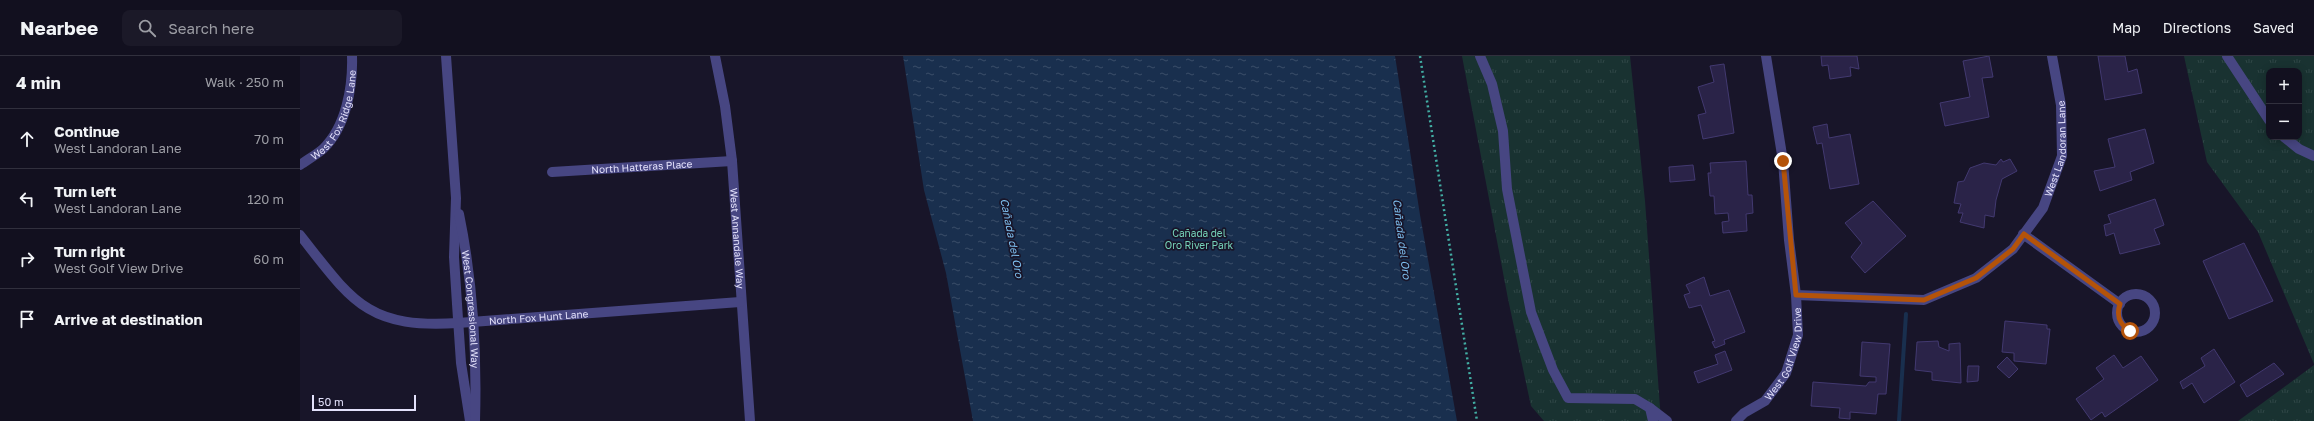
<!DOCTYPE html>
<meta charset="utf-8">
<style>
:root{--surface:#12101f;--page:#1b1928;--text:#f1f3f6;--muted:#9c9da4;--line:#31303d}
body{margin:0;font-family:"Golos Text",sans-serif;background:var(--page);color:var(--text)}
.controls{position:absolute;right:12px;top:12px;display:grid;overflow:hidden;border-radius:8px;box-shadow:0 2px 10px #0003}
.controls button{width:36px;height:36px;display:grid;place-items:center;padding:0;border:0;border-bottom:1px solid var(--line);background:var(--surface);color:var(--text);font:20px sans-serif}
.scale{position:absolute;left:12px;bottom:10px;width:104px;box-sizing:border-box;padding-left:4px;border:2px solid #e3e1fb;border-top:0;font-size:11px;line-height:14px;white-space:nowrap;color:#e3e1fb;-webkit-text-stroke:3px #181529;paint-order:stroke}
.stop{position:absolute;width:12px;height:12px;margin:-9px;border:3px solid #b45309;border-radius:50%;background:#fff}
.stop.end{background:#b45309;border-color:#fff;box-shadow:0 1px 4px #0008}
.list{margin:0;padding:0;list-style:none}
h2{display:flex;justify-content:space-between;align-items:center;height:52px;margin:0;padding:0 16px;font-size:17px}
h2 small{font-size:13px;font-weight:400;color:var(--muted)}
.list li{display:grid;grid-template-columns:26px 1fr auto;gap:12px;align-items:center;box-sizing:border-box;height:60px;padding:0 16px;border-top:1px solid var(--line)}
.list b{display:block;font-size:15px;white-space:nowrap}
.list p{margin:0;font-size:13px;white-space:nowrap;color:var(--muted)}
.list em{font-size:13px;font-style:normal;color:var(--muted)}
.icon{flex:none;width:22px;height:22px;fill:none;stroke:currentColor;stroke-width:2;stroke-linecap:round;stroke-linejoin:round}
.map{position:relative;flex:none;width:2014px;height:365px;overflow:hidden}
header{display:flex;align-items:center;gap:24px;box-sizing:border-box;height:56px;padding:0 20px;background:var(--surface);border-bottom:1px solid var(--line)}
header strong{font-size:19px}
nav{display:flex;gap:22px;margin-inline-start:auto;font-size:14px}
.search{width:280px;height:36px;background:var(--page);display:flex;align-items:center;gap:10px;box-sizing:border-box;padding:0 14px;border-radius:8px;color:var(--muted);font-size:15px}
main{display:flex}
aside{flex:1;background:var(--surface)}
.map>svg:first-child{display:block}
.grass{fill:url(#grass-tufts);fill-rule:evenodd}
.water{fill:url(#water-ripples)}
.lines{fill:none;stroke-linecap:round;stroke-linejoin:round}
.stream{stroke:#192f4e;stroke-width:4}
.building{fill:#2a2348;stroke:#423970}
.path{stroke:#42aea4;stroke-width:2.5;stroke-dasharray:2 3;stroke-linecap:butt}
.minor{stroke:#474682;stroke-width:10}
.route{stroke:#b45309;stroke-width:5}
.labels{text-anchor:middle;stroke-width:3.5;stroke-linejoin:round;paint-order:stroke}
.street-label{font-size:10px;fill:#e3e1fb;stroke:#181529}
.park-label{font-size:10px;fill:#75d2b8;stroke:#181529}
.water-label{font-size:11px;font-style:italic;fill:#7dbded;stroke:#181529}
</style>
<header>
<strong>Nearbee</strong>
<div class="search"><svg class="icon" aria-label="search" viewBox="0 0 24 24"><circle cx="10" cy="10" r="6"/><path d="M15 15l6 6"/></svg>Search here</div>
<nav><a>Map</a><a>Directions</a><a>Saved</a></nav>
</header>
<main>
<aside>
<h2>4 min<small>Walk · 250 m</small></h2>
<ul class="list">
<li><svg class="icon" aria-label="ahead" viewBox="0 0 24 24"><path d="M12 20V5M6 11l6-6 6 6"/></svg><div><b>Continue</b><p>West Landoran Lane</p></div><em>70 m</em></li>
<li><svg class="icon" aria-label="left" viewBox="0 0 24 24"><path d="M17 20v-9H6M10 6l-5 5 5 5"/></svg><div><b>Turn left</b><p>West Landoran Lane</p></div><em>120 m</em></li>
<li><svg class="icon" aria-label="right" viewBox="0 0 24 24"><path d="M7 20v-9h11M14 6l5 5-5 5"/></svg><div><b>Turn right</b><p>West Golf View Drive</p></div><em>60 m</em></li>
<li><svg class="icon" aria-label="arrive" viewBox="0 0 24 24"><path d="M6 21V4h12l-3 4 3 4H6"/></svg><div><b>Arrive at destination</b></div></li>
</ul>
</aside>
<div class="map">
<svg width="2014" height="365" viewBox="0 0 2014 365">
<defs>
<pattern id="grass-tufts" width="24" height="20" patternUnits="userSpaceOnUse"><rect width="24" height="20" fill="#193231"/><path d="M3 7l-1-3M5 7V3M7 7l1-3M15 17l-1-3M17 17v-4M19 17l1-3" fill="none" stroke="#2f4646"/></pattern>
<pattern id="water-ripples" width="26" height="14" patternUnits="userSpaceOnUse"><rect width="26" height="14" fill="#192f4e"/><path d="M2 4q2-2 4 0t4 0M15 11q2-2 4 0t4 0" fill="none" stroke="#3a4d68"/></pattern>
</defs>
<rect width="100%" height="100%" fill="#181529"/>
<!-- grass -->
<g class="grass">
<path d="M1162 0H1330L1345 145 1361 365H1244L1231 350 1208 243Z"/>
<path d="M1884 0H2014V308L1958 176 1907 106ZM1969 15H1999V81H1969Z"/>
<path d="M2014 309V365H1938Z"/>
</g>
<!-- water -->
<path class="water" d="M603 0H1095L1120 159 1157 365H673L646 217 624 134Z"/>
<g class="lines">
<!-- stream -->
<path class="stream" d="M1599 365 1606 258"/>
</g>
<!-- building -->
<g class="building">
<path d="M1521 0H1557L1559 13 1550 11 1551 20 1530 23 1528 9 1522 10Z"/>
<path d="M1689 0 1693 21 1682 22 1689 61 1645 70 1640 47 1670 41 1663 5Z"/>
<path d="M1798 0H1825L1828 16 1837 13 1842 37 1805 44Z"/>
<path d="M1424 8 1434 77 1403 83 1398 59 1406 57 1398 31 1414 26 1410 10Z"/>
<path d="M1527 68 1529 82 1550 78 1559 128 1530 133 1522 87 1517 88 1513 71Z"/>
<path d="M1845 73 1854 107 1830 116 1832 124 1800 135 1794 115 1815 111 1808 83Z"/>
<path d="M1701 103 1703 106 1710 103 1717 115 1702 123 1696 144 1694 161 1685 159 1684 172 1660 166 1663 157H1658L1661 148 1654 147 1658 126 1664 125 1670 112 1684 107 1696 109Z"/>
<path d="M1446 105 1448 139H1452L1453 157 1446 158 1447 175 1423 177 1422 166 1429 165 1428 157 1415 158 1414 140H1410L1408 117H1411L1410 107Z"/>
<path d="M1393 109 1395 124 1370 126 1369 111Z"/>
<path d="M1855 143 1864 169 1854 173 1860 188 1820 198 1814 177 1806 180 1804 169 1811 167 1808 159Z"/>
<path d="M1573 145 1606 180 1565 217 1551 201 1562 187 1545 167Z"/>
<path d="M1944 187 1973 245 1929 263 1903 205Z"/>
<path d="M1404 221 1410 240 1429 234 1445 276 1424 284 1425 288 1415 292 1412 286 1415 285 1401 249 1389 252 1384 239 1390 237 1386 229Z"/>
<path d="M1705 265 1747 269V273H1750L1746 308 1714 305V297L1702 296Z"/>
<path d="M1638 285 1639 291 1649 295V288L1660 287 1661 327 1632 324V316L1615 314 1617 286Z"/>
<path d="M1562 286 1590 288 1586 338H1578L1576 358 1550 356V363L1539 362 1540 352 1511 350 1513 326 1566 330 1569 326H1576V321L1560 320Z"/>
<path d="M1914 293 1935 326 1904 347 1892 327 1883 333 1880 326 1905 310 1901 302Z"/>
<path d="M1425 295 1432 314 1398 327 1394 316 1418 308 1415 299Z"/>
<path d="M1814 299 1823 312 1841 300 1858 324 1805 361 1802 356 1791 364 1776 343 1804 323 1796 312Z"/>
<path d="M1707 301 1718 313 1709 322 1697 311Z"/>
<path d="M1974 307 1984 318 1947 341 1940 329Z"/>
<path d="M1668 310H1679L1678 325 1667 326Z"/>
</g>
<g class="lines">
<!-- path -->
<path class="path" d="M1120 0 1177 365"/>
<!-- minor -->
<g class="minor">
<path d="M146 0 156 142 154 201 157 248 161 307 170 365"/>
<path id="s1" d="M415 0 425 50 432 105 450 365"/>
<path d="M1180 0 1192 28 1203 75 1207 133 1231 256 1253 314 1268 342 1335 343 1350 352"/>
<path d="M1927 0 1969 64"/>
<path d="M1984 81 1999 93 2014 100"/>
<path id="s2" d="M0 109C7 104 16 99 23 93 46 71 53 31 52 0"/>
<path id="s3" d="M252 116 432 105"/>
<path id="s4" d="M159 158C173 226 177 296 175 365"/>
<path d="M1723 178 1820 248"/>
<path id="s5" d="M0 179C52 245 67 273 158 267L440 246"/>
<circle cx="1836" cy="257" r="19"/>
<path id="s6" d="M1496 239 1624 244 1676 222 1713 193 1743 152 1762 100 1761 49 1752 0"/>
<path d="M1353 365 1350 352 1367 365"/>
<path id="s7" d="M1436 365 1444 357 1465 345 1486 317 1498 279 1496 239 1489 184 1483 105 1466 0"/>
</g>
</g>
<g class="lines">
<!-- route -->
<path class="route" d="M1483 105 1496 239 1624 244 1676 222 1713 193 1724 178 1820 248C1816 260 1819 268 1830 275"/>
</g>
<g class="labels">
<!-- street labels -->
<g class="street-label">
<text dy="4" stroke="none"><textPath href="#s2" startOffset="64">West Fox Ridge Lane</textPath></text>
<text dy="4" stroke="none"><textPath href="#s6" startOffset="344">West Landoran Lane</textPath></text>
<text dy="4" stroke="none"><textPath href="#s3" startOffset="90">North Hatteras Place</textPath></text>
<text dy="4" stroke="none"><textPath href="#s1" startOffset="184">West Annandale Way</textPath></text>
<text dy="4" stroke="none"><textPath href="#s4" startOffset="96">West Congressional Way</textPath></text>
<text dy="4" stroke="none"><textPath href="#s5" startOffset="274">North Fox Hunt Lane</textPath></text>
<text dy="4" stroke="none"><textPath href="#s7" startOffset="88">West Golf View Drive</textPath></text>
</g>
<!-- park labels -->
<g class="park-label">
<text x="899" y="181">Cañada del<tspan x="899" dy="12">Oro River Park</tspan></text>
</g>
<!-- water labels -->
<g class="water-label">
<text transform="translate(712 182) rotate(79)" y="4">Cañada del Oro</text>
<text transform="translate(1102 183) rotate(83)" y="4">Cañada del Oro</text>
</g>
</g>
</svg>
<div class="controls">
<button>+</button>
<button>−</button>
</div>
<div class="scale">50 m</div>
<div class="stop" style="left:1830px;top:275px"></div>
<div class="stop end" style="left:1483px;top:105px"></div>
</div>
</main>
